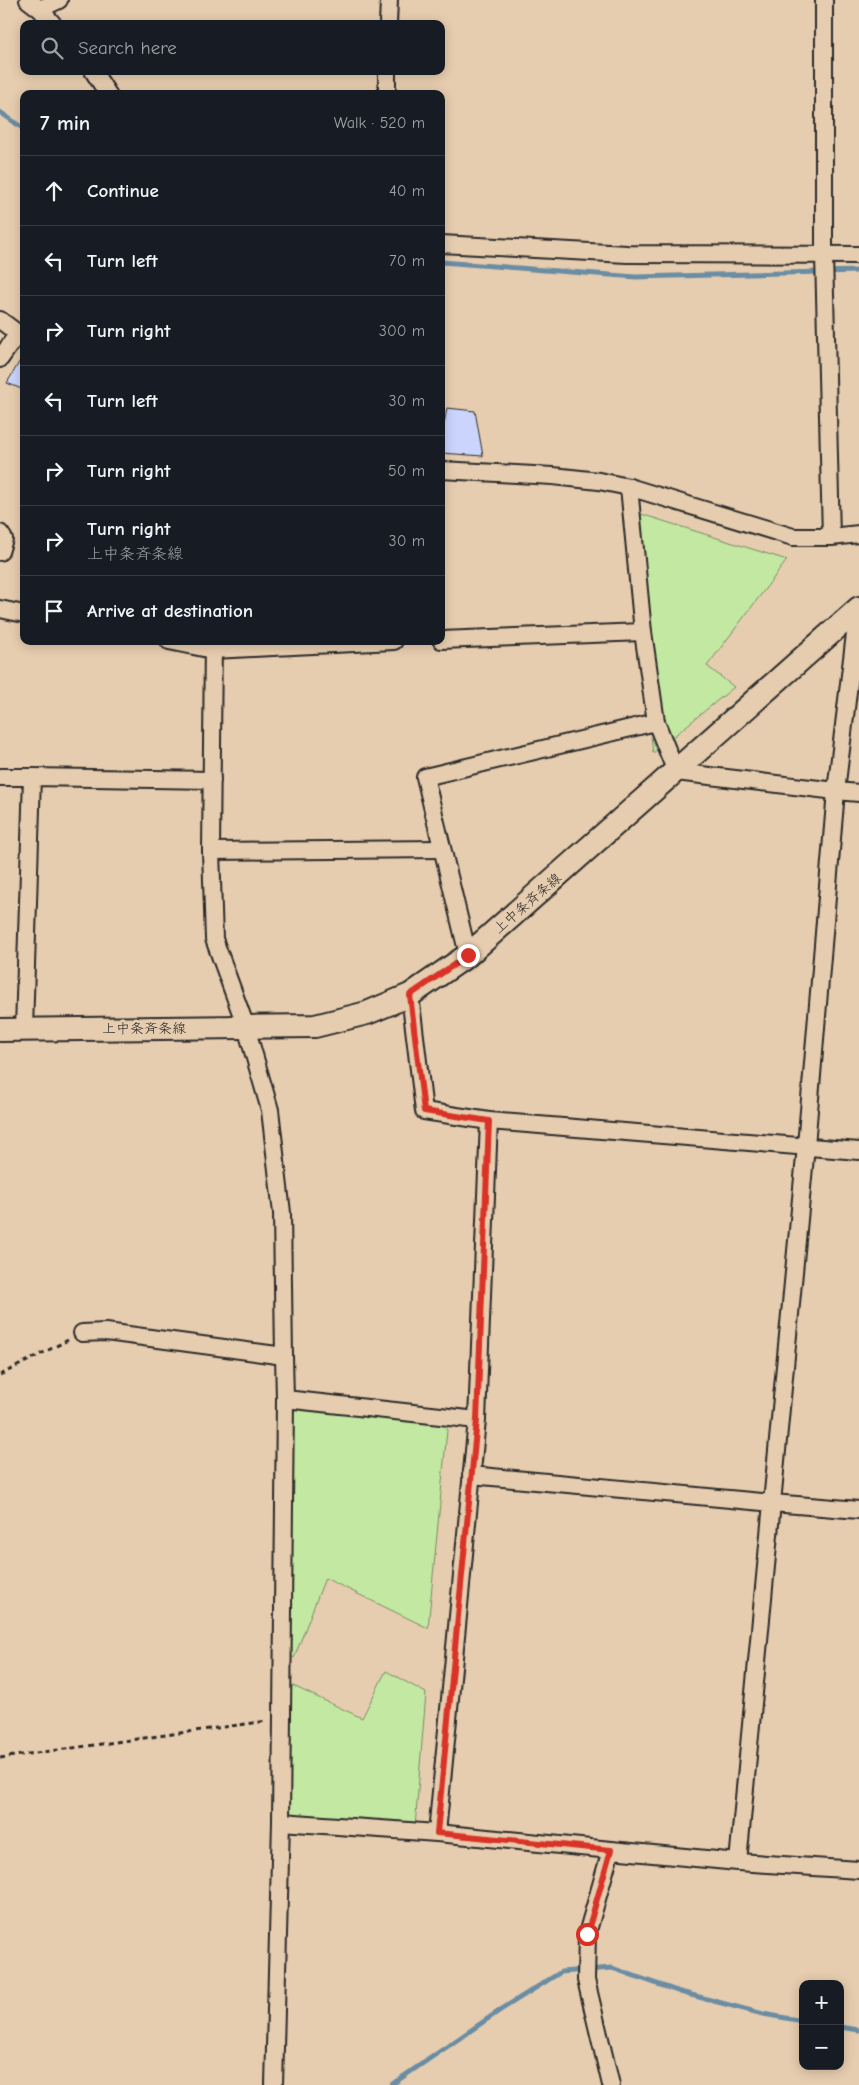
<!DOCTYPE html>
<meta charset="utf-8">
<style>
:root{--surface:#171b24;--page:#20242c;--text:#f1f3f6;--muted:#9ea1a6;--line:#363941}
body{margin:0;font-family:"Comic Neue","Klee One",sans-serif;background:var(--page);color:var(--text)}
.controls{position:absolute;right:15px;bottom:15px;display:grid;overflow:hidden;border-radius:10px;box-shadow:0 2px 12px #0003}
.controls button{width:45px;height:45px;display:grid;place-items:center;padding:0;border:0;border-bottom:1px solid var(--line);background:var(--surface);color:var(--text);font:25px sans-serif}
.stop{position:absolute;width:15px;height:15px;margin:-11px;border:4px solid #d93025;border-radius:50%;background:#fff}
.stop.end{background:#d93025;border-color:#fff;box-shadow:0 1px 5px #0008}
.list{margin:0;padding:0;list-style:none}
h2{display:flex;justify-content:space-between;align-items:center;height:65px;margin:0;padding:0 20px;font-size:21px}
h2 small{font-size:16px;font-weight:400;color:var(--muted)}
.list li{display:grid;grid-template-columns:32px 1fr auto;gap:15px;align-items:center;box-sizing:border-box;height:70px;padding:0 20px;border-top:1px solid var(--line)}
.list b{display:block;font-size:19px;white-space:nowrap}
.list p{margin:0;font-size:16px;white-space:nowrap;color:var(--muted)}
.list em{font-size:16px;font-style:normal;color:var(--muted)}
.icon{flex:none;width:28px;height:28px;fill:none;stroke:currentColor;stroke-width:2;stroke-linecap:round;stroke-linejoin:round}
.map{position:relative;flex:none;width:859px;height:2085px;overflow:hidden}
.search{position:absolute;background:var(--surface);box-shadow:0 2px 12px #0003;left:20px;top:20px;width:425px;height:55px;display:flex;align-items:center;gap:12px;box-sizing:border-box;padding:0 18px;border-radius:10px;color:var(--muted);font-size:19px}
.panel{position:absolute;background:var(--surface);box-shadow:0 2px 12px #0003;left:20px;top:90px;width:425px;height:555px;border-radius:10px}
.map>svg:first-child{display:block}
.green{fill:#c3e8a2;stroke:#778a66}
.lines{fill:none;stroke-linecap:round;stroke-linejoin:round}
.stream{stroke:#6a8da4;stroke-width:5}
.building{fill:#cbd4fc;stroke:#2b2b2b}
.minor-casing{stroke:#2b2b2b;stroke-width:20}
.secondary-casing{stroke:#2b2b2b;stroke-width:26}
.path{stroke:#2b2b2b;stroke-width:3;stroke-dasharray:5 4;stroke-linecap:butt}
.minor{stroke:#e7cdaf;stroke-width:16}
.secondary{stroke:#e7cdaf;stroke-width:22}
.route{stroke:#d93025;stroke-width:6}
.labels{text-anchor:middle;stroke-width:5;stroke-linejoin:round;paint-order:stroke}
.street-label{font-size:14px;fill:#2b2b2b;stroke:#e7cdaf}
</style>
<div class="map">
<svg width="859" height="2085" viewBox="0 0 859 2085">
<rect width="100%" height="100%" fill="#e7cdaf"/>
<filter id="ink" filterUnits="userSpaceOnUse"><feTurbulence type="fractalNoise" baseFrequency=".02" numOctaves="2"/><feDisplacementMap in="SourceGraphic" scale="10" xChannelSelector="R" yChannelSelector="G"/><feConvolveMatrix kernelMatrix="1 2 1 2 8 2 1 2 1" color-interpolation-filters="sRGB"/></filter>
<g filter="url(#ink)">
<!-- green -->
<g class="green">
<path d="M625 509 787 560 707 666 734 687 653 753Z"/>
<path d="M279 1405 448 1420 428 1628 325 1578 294 1658 274 1648Z"/>
<path d="M386 1671 426 1693 415 1827 276 1812V1678L362 1718Z"/>
</g>
<g class="lines">
<!-- stream -->
<g class="stream">
<path d="M0 112 24 129"/>
<path d="M441 262 636 277 859 271"/>
<path d="M840 2027 859 2030"/>
<path d="M391 2085 502 2009 561 1972 612 1968 680 1992 763 2014 803 2021"/>
</g>
</g>
<!-- building -->
<g class="building">
<path d="M24 354V390L7 383Z"/>
<path d="M447 408 475 411 483 456 441 453V423L444 424Z"/>
</g>
<g class="lines">
<defs>
<g id="minor">
<path d="M28 0 40 9 53 24"/>
<path d="M824 0V255L831 537"/>
<path d="M40 9 59 0"/>
<path d="M388 24 389 0"/>
<path d="M93 71 108 94"/>
<path d="M387 94V71"/>
<path d="M441 244 627 254 859 255"/>
<path d="M0 320 24 338"/>
<path d="M0 359 18 333"/>
<path d="M441 470 553 476 599 481 629 487 793 537H831L859 534"/>
<path d="M629 487 643 632 656 722 676 772 836 791 858 609"/>
<path d="M0 533 4 539 0 552"/>
<path d="M0 609 24 614"/>
<path d="M441 640 643 632"/>
<path d="M169 641 213 650 394 641"/>
<path d="M0 777H32"/>
<path d="M859 793 836 791 806 1146 772 1503 859 1510"/>
<path d="M211 851 442 849"/>
<path d="M468 955 425 777 656 722"/>
<path d="M410 995 424 1111 489 1121 859 1151"/>
<path d="M24 1029 32 777 212 780"/>
<path d="M82 1333 106 1332 284 1356 282 1213 270 1110 246 1027 214 939 211 851 213 641"/>
<path d="M285 1399 477 1420"/>
<path d="M471 1475 772 1503 738 1862"/>
<path d="M281 1822 437 1833 611 1850 587 1934 586 1980 611 2085"/>
<path d="M437 1833 477 1420 489 1121"/>
<path d="M611 1850 738 1862 859 1870"/>
<path d="M274 2085 281 1822 285 1399 284 1356"/>
</g>
<path id="secondary" d="M0 1030 315 1026 367 1013 410 995 468 955 859 608"/>
</defs>
<!-- minor casing -->
<use href="#minor" class="minor-casing"/>
<!-- secondary casing -->
<use href="#secondary" class="secondary-casing"/>
<!-- path -->
<g class="path">
<path d="M0 1375 68 1340"/>
<path d="M0 1758 267 1721"/>
</g>
<!-- minor -->
<use href="#minor" class="minor"/>
<!-- secondary -->
<use href="#secondary" class="secondary"/>
</g>
</g>
<g class="lines" filter="url(#ink)">
<!-- route -->
<path class="route" d="M468 955 410 995 424 1111 489 1121 477 1420 437 1833 611 1850 587 1934"/>
</g>
<g class="labels">
<!-- street labels -->
<g class="street-label">
<text transform="translate(527 903) rotate(-41)" y="5">上中条斉条線</text>
<text x="144" y="1033">上中条斉条線</text>
</g>
</g>
</svg>
<div class="controls">
<button>+</button>
<button>−</button>
</div>
<div class="stop" style="left:587px;top:1934px"></div>
<div class="stop end" style="left:468px;top:955px"></div>
<div class="search"><svg class="icon" aria-label="search" viewBox="0 0 24 24"><circle cx="10" cy="10" r="6"/><path d="M15 15l6 6"/></svg>Search here</div>
<section class="panel">
<h2>7 min<small>Walk · 520 m</small></h2>
<ul class="list">
<li><svg class="icon" aria-label="ahead" viewBox="0 0 24 24"><path d="M12 20V5M6 11l6-6 6 6"/></svg><div><b>Continue</b></div><em>40 m</em></li>
<li><svg class="icon" aria-label="left" viewBox="0 0 24 24"><path d="M17 20v-9H6M10 6l-5 5 5 5"/></svg><div><b>Turn left</b></div><em>70 m</em></li>
<li><svg class="icon" aria-label="right" viewBox="0 0 24 24"><path d="M7 20v-9h11M14 6l5 5-5 5"/></svg><div><b>Turn right</b></div><em>300 m</em></li>
<li><svg class="icon" aria-label="left" viewBox="0 0 24 24"><path d="M17 20v-9H6M10 6l-5 5 5 5"/></svg><div><b>Turn left</b></div><em>30 m</em></li>
<li><svg class="icon" aria-label="right" viewBox="0 0 24 24"><path d="M7 20v-9h11M14 6l5 5-5 5"/></svg><div><b>Turn right</b></div><em>50 m</em></li>
<li><svg class="icon" aria-label="right" viewBox="0 0 24 24"><path d="M7 20v-9h11M14 6l5 5-5 5"/></svg><div><b>Turn right</b><p>上中条斉条線</p></div><em>30 m</em></li>
<li><svg class="icon" aria-label="arrive" viewBox="0 0 24 24"><path d="M6 21V4h12l-3 4 3 4H6"/></svg><div><b>Arrive at destination</b></div></li>
</ul>
</section>
</div>
